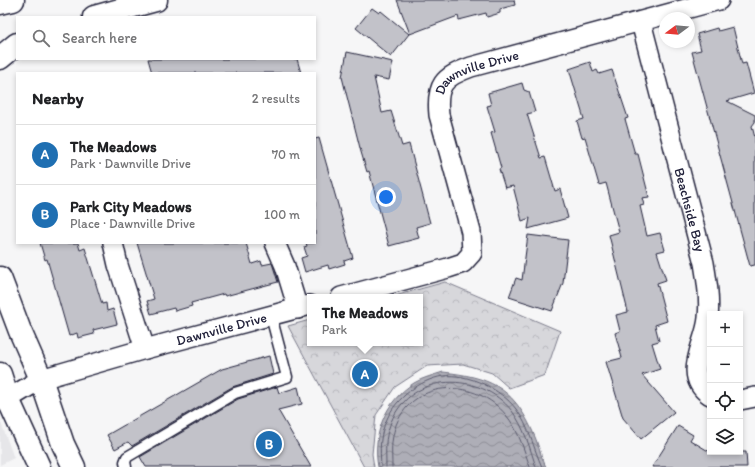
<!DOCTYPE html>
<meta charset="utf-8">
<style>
:root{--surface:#fff;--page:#f2f2f2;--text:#202124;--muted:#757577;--line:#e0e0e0;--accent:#1f6fb2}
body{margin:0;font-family:Itim,sans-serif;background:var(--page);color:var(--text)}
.controls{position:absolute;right:12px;bottom:12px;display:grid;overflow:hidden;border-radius:0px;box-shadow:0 2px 6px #0003}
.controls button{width:36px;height:36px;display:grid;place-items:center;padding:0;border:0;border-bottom:1px solid var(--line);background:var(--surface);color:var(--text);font:20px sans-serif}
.compass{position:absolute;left:659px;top:12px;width:36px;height:36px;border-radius:50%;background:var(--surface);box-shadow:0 2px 6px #0003;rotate:254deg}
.you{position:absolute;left:386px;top:197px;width:14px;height:14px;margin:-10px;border:3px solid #fff;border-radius:50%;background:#1a73e8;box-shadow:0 0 0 6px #1a73e833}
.badge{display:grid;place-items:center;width:26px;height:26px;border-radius:50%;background:var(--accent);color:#fff;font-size:13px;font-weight:700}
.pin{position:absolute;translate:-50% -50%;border:2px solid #fff;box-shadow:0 1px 4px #0006}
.popup{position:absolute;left:307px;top:294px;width:116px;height:52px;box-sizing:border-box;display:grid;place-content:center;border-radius:0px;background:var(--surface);filter:drop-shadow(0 1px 3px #0005);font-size:13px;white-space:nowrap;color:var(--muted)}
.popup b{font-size:15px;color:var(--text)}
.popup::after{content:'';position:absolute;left:50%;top:100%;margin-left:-8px;border:8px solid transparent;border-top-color:var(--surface)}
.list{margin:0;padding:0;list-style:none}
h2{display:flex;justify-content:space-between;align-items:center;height:52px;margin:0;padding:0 16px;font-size:17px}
h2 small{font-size:13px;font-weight:400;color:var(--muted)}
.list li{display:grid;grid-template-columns:26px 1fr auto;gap:12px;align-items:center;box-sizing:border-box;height:60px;padding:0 16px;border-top:1px solid var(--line)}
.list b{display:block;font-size:15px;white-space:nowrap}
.list p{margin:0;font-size:13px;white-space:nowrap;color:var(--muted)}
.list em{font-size:13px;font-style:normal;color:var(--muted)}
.icon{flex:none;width:22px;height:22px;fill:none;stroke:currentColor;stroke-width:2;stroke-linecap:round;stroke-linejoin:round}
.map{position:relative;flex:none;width:755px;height:467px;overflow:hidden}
.search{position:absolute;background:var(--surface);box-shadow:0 2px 6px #0003;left:16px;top:16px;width:300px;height:44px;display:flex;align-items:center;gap:10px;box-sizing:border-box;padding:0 14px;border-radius:0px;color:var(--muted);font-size:15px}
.panel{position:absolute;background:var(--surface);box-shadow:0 2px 6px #0003;left:16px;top:72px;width:300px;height:172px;border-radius:0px}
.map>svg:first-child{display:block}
.built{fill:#e6e6e9}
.park{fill:url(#park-crowns);stroke:#7c7c8b}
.water{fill:url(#water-waves);stroke:#767685}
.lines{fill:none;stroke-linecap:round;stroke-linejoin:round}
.shore{stroke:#5a5a6d;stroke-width:1}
.building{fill:#c2c2c9;stroke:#22223b}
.service-casing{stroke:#22223b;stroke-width:13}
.minor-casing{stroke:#22223b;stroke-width:22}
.tertiary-casing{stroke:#22223b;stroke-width:25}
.secondary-casing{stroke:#22223b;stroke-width:25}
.service{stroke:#fff;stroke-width:10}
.minor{stroke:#fff;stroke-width:19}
.tertiary{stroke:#fff;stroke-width:22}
.secondary{stroke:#fff;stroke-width:22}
.labels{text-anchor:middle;stroke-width:3.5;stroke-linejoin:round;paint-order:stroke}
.street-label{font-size:14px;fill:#22223b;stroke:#fff}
</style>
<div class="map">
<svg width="755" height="467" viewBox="0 0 755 467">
<defs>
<pattern id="park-crowns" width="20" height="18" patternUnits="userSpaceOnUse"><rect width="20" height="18" fill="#d7d7db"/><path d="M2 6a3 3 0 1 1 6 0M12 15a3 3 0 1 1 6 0" fill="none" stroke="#b8b8bd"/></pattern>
<pattern id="water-waves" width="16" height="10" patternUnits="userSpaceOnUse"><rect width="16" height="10" fill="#aeaeb7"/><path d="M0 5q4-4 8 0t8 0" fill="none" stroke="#8d8d96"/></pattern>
</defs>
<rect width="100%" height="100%" fill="#f6f6f7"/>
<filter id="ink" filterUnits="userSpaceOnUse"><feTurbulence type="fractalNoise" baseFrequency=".025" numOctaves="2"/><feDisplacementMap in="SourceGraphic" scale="8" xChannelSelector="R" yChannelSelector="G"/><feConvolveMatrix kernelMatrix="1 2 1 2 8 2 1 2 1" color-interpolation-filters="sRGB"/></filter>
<g filter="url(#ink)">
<!-- built -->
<path class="built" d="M0 420 14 458 0 465Z"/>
<!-- park -->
<path class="park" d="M445 282 560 331 545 375 509 388 492 373 463 364 427 366 395 387 376 415 372 454 374 467H364L288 326 310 320V343H420V297H391Z"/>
<!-- water -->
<path class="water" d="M443 372C488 377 512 386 532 430 538 442 540 455 546 467H378C372 435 385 401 414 383 422 378 434 375 443 372Z"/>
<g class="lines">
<!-- shore -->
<g class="shore">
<path d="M381 467C380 449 379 436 387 419 396 398 420 380 443 376 468 373 501 389 516 409 529 426 533 447 542 467"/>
<path d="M386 467C386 449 384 440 391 422 412 371 480 371 512 411 524 427 530 448 536 467"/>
<path d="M392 467C392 450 390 443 396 425 415 377 477 379 506 415 518 429 524 450 530 467"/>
</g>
</g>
<!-- building -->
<g class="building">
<path d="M397 0H514L515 5 500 9V13L487 17 486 13 459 20 458 16 410 34Z"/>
<path d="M372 8 379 13 381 11 409 34 391 57 356 28Z"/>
<path d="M733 27 742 64 746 63 754 93 727 101 755 115V122L752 126 755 138V265L750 266 692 52 701 50 697 34 717 28 718 31Z"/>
<path d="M347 52 393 62 389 80 374 77 382 113 391 111 402 146 409 144 430 223 416 227 419 238 389 246 369 171 367 172 361 152 342 77Z"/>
<path d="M148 59H297L301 73H152Z"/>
<path d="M590 62 593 72 597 70 599 74 612 70 628 118 625 119 635 154H638L649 197 642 198 644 205 640 206 647 236 660 233 665 250 657 252 666 280 657 283 667 321 655 325 659 341 652 343 660 369 642 375 674 412 641 439 623 418 606 362 622 358 615 333 620 331 616 315 628 312 609 235 619 232 606 183 599 185 585 137 582 138 577 121 584 119 569 69Z"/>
<path d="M522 83 524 90 529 92 535 112 527 114 541 158 545 157 555 191 560 189 568 218 528 229 530 218 522 221 513 186 505 188 499 169 501 168 491 133 495 132 487 106 491 105 488 93Z"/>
<path d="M319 138 353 258 344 261 345 264 329 269 328 265 305 272 301 258 307 256 304 247 307 246 306 243H315V139Z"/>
<path d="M528 235 568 240 563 283 552 311 509 297 516 278 522 280Z"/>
<path d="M40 243H78L80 250 85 248 102 304 106 303 107 311 113 309 117 324 93 330 94 334 78 338 77 333 69 336 47 259 45 260Z"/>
<path d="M137 243H246L252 264 261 261 262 265 272 263 278 282 225 296 224 294 191 303 192 306 175 311 174 308 151 314 147 301 154 299Z"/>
<path d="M269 356 273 374 232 387 132 446 128 442 115 449 107 435 222 369Z"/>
<path d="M277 387 279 393 298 387 302 404 278 410 311 467H146L140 457 238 399Z"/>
<path d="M678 426 693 435 690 440 710 452H746L747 467H652Z"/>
</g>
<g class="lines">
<defs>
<path id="service" d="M126 467 125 462 127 457 235 393 287 377 271 316"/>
<g id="minor">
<path id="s1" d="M641 22 704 263C707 281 710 299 708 318 706 344 681 375 710 395"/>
<path d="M113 243 118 265 145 349"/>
<path d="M275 243 285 266 298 309"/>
<path id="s2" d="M341 297 448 268 463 263 472 253 471 232 439 115C436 85 443 77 471 67L719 0"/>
<path id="s3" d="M8 399 41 379 145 349 310 305"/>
<path d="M740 400 755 397"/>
</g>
<g id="tertiary">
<path d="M0 278 20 331 41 379 63 444 74 467"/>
<path d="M0 374 8 399 39 467"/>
</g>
<g id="secondary">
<path d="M0 3 13 0"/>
<path d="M94 17 156 0"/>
<path d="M0 58 17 44"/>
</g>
</defs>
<!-- service casing -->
<use href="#service" class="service-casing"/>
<!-- minor casing -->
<use href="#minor" class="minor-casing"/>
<!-- tertiary casing -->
<use href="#tertiary" class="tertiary-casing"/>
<!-- secondary casing -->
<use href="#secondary" class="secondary-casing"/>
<!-- service -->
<use href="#service" class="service"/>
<!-- minor -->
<use href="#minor" class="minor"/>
<!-- tertiary -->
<use href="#tertiary" class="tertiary"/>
<!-- secondary -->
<use href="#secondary" class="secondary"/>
</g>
</g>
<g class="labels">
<!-- street labels -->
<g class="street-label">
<text dy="5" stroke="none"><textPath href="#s2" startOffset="350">Dawnville Drive</textPath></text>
<text dy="5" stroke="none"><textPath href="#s1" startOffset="194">Beachside Bay</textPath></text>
<text dy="5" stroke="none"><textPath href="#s3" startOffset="226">Dawnville Drive</textPath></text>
</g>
</g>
</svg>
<div class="controls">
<button>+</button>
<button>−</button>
<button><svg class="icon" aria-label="locate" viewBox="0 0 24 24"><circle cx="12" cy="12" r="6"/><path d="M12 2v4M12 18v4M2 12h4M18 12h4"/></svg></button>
<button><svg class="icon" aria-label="layers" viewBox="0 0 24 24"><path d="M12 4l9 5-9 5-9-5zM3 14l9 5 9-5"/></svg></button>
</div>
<svg class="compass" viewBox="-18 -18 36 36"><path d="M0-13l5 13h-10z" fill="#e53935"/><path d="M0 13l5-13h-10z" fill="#757577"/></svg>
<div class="you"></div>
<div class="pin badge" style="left:365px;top:374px">A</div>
<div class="popup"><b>The Meadows</b>Park</div>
<div class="pin badge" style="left:269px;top:444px">B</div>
<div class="search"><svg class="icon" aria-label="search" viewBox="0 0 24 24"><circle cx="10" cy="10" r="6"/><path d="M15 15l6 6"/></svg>Search here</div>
<section class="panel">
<h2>Nearby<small>2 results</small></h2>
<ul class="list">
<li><span class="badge">A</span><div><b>The Meadows</b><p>Park · Dawnville Drive</p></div><em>70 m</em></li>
<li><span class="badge">B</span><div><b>Park City Meadows</b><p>Place · Dawnville Drive</p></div><em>100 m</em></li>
</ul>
</section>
</div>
